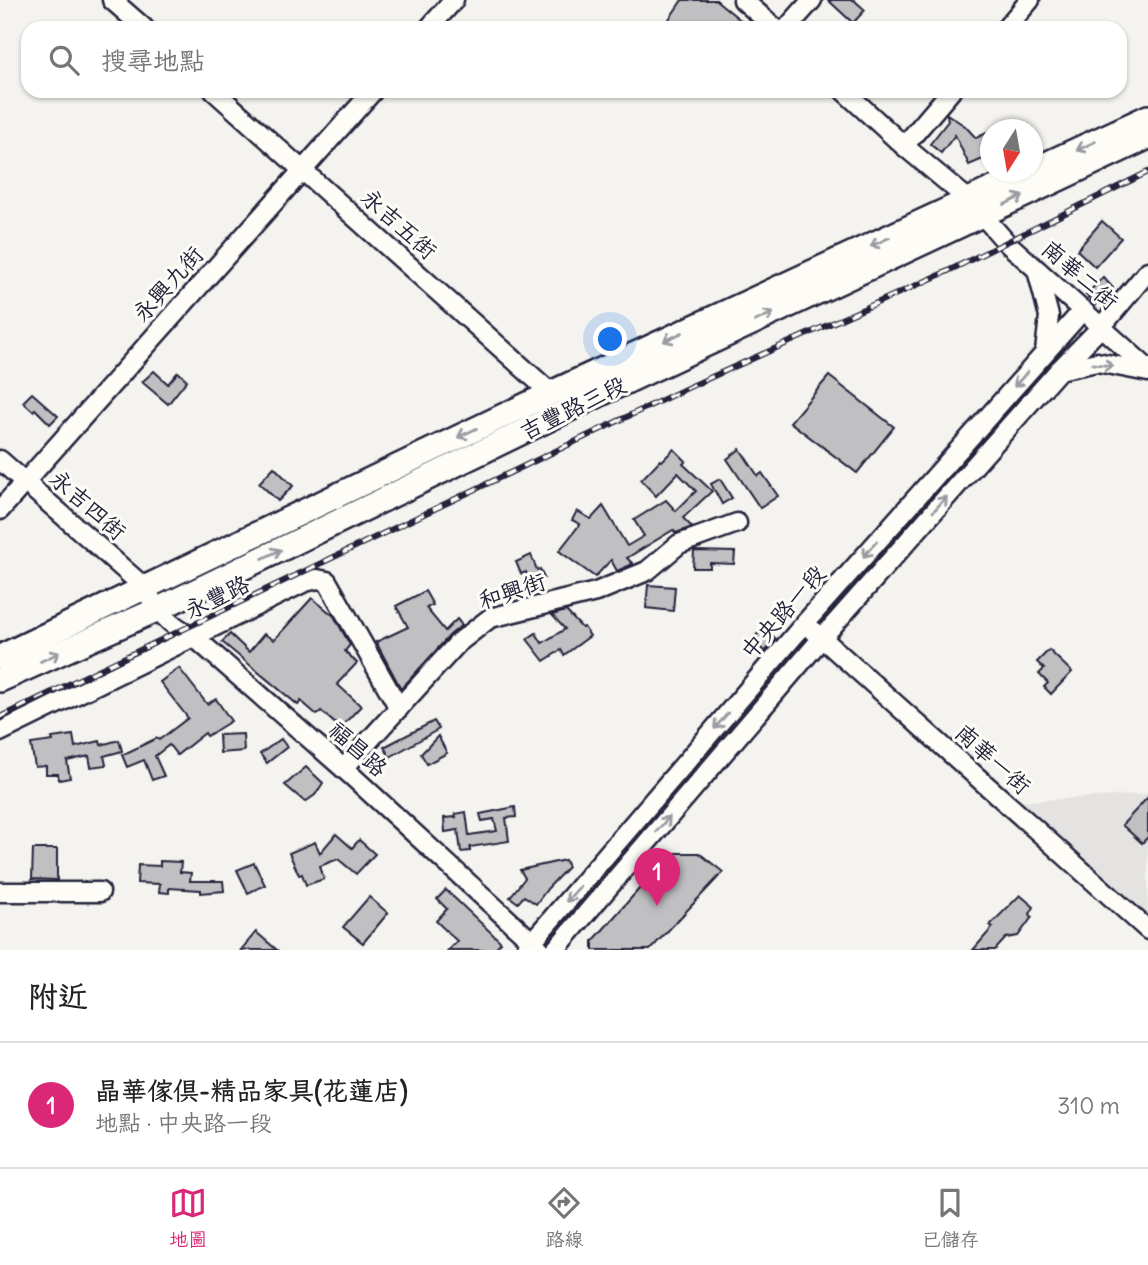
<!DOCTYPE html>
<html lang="zh-TW">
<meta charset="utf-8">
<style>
:root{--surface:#fff;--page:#f2f2f2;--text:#222;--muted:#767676;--line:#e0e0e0;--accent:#db2777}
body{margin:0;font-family:Delius,"LXGW WenKai TC",sans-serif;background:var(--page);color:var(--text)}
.compass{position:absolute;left:980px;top:119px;width:63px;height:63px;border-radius:50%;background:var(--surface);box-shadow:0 2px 5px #0004;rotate:191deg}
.you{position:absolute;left:611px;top:340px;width:24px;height:24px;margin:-18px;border:5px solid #fff;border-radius:50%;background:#1a73e8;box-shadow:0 0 0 10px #1a73e833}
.badge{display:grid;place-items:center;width:46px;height:46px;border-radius:50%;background:var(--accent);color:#fff;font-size:23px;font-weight:700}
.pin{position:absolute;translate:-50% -58px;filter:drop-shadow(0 2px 4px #0008)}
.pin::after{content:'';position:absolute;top:37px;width:24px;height:21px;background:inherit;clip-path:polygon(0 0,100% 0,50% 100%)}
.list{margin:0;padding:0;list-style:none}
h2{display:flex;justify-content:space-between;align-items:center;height:91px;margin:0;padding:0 28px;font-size:30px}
h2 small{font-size:23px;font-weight:400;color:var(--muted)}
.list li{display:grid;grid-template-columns:46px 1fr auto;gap:21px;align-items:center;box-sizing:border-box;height:126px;padding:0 28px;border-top:2px solid var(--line)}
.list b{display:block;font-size:26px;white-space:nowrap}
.list p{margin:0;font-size:23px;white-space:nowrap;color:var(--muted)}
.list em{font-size:23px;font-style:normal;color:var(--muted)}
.icon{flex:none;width:38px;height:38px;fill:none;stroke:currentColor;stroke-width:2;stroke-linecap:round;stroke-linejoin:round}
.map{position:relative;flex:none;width:1148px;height:950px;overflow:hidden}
.search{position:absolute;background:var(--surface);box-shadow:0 2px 5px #0004;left:21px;right:21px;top:21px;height:77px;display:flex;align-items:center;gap:18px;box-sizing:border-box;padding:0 24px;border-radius:21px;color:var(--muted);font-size:26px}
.sheet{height:217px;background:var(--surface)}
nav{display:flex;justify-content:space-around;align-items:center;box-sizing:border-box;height:98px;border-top:2px solid var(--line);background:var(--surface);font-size:19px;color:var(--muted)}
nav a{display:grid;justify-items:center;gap:4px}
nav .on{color:var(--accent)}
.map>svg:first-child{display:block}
.built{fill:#e4e3e2}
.building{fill:#c0bfc2;stroke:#22223b;stroke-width:2}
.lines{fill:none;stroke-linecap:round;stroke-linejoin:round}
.minor-casing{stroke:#22223b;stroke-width:23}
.major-casing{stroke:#22223b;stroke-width:28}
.minor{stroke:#fdfcf7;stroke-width:18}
.major{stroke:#fdfcf7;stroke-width:23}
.rail-casing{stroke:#22223b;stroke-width:6}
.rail{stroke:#fdfcf7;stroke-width:3.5;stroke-dasharray:10;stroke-linecap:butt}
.oneway{stroke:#9a9aa2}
.labels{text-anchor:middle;stroke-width:6;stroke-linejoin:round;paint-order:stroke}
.street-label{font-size:23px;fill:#22223b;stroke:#fdfcf7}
</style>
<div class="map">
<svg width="1148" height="950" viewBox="0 0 1148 950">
<rect width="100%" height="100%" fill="#f4f3ef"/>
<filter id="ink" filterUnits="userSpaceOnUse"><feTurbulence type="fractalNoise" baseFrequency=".0143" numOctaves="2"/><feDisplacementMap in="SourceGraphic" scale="14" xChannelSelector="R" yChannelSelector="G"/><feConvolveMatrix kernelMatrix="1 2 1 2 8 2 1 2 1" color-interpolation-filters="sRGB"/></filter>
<g filter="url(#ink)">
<!-- built -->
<path class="built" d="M1148 794V925L1011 802Z"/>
<!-- building -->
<g class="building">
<path d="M682 0H716L750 28H672L665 25Z"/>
<path d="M828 0H854L865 10 853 23Z"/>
<path d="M947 114 965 126 976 138 990 131V156L969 165 955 135 941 153 930 144 948 121Z"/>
<path d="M1102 221 1121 238 1095 267 1077 250Z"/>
<path d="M1103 277 1113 288 1096 305 1086 295Z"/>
<path d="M154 371 168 384 178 372 187 380 168 404 142 382Z"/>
<path d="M829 376 894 427 857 473 790 422Z"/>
<path d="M32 393 58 416 50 424 35 409 33 411 23 402Z"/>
<path d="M674 449 686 461 683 464 712 491 683 518 692 527 676 533 673 530 627 558 633 564 617 571 611 560 595 577 559 551 580 524 572 520 577 511 591 519 603 506 627 546 644 536 634 520 666 500 676 511 696 491 678 473 656 496 641 480 660 460 662 461Z"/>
<path d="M740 449 758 476 762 473 778 496 760 508 727 459Z"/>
<path d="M274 467 293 486 278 501 259 483Z"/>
<path d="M720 479 732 498 722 504 711 484Z"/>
<path d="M694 551 735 552 734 564 710 563V568H693Z"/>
<path d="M531 555 537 570 540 569 544 578 530 583 526 572 521 574 516 562Z"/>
<path d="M648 585 675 587 673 611 646 608Z"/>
<path d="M425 591 433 605 426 608 445 631 457 619 462 625 450 635 401 689 376 642 408 627 396 606Z"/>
<path d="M312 598 334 616 350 645 345 651 357 663 337 684 361 706 340 728 321 711 317 715 301 701 298 705 222 642 230 634 249 652 264 634 274 640Z"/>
<path d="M566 611 582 628 584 627 590 636 564 655 561 650 544 661 527 639 536 633 542 643 565 629 552 615Z"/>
<path d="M764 627 776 639 765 652 752 640Z"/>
<path d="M1049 650 1072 672 1051 694 1044 687 1048 683 1039 674 1044 669 1037 662Z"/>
<path d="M179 668 207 704 216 699 231 721 207 736 205 733 177 755 169 745 155 756 164 776 152 780 144 760 127 767 122 755 157 738 159 740 188 718 160 682Z"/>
<path d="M434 721 439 729 390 757 384 747Z"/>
<path d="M243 734 244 751 220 753 219 735Z"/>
<path d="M73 735 75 747 100 741 101 745 119 740 122 751 104 756 106 765 91 767 89 756 67 761 70 778 59 780 58 774H46V766L35 767 31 744 53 741 52 738Z"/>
<path d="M438 736 447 753 427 764 421 754Z"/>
<path d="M281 739 287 747 267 763 260 754Z"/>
<path d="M306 767 323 783 315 795 305 802 285 785Z"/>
<path d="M1148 797V837L1142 843 1122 825Z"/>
<path d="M515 807 516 817 506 818 509 841 470 847V851L461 852 458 830 445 832 444 818 456 817 455 814 466 812 469 835 497 831 494 819 482 821 480 814Z"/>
<path d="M336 834 352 848 359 840 375 854 356 874 338 859 320 866 324 879 306 885 302 874 299 875 289 853 315 842 320 853Z"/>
<path d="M33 849H57V880L32 879Z"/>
<path d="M671 853H699L723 872 650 950H593V941Z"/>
<path d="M565 860 568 867 548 888 536 904 524 896 518 903 510 897 525 878 520 870Z"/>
<path d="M160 861 181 862 180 872 191 873 190 881H223L224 891 201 893V890L169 888V893L159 892 160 884 137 883 138 865 160 866Z"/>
<path d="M254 863 265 885 248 893 237 870Z"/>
<path d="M446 890 501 942 494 950H448L457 941 436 921 447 909 437 899Z"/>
<path d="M1020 895 1034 907 1030 914 1032 917 1018 936 1006 938 995 950H973L993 927 990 925Z"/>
<path d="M369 897 388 913 363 943 343 927Z"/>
<path d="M256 932 277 950H241Z"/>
</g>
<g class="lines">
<defs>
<g id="minor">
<path d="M112 0 144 28"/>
<path d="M743 0 775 28"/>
<path d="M429 28 454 0"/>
<path d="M787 28 812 0"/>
<path d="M1006 28 1030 0"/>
<path d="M214 91 551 393"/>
<path d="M844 91 904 146 970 201 1006 242 1148 369"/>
<path d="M904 146 951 91"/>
<path d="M1037 270 1049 316 1045 352"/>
<path d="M1059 370 1097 362 1148 372"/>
<path d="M0 460 144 587C156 609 169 626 193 636L352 776 540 949"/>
<path d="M0 510 373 91"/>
<path d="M814 631 1148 930"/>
<path d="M0 732 305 582 317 579 327 581 399 708"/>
<path d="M344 768 458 643 490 618 596 592 647 571 679 544 737 523"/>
<path d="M0 892H100"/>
<path d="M525 950 805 623 1083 310"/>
<path d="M555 950 822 638 1059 370 1102 326 1148 271"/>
</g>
<g id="major">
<path d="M0 657 551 393 1148 117"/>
<path d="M0 680 156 610 611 389 1148 137"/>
</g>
</defs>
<!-- minor casing -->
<use href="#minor" class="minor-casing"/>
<!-- major casing -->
<use href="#major" class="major-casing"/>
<!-- minor -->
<use href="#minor" class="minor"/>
<!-- major -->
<use href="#major" class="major"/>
<defs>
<path id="rail" d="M0 717 687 388 948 271 1148 172"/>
</defs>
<!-- rail casing -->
<use href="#rail" class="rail-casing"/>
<!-- rail -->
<use href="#rail" class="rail"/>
</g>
<!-- one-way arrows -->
<defs><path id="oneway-shaft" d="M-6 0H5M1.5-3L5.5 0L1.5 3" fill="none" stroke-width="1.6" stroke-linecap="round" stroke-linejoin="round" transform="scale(1.75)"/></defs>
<g class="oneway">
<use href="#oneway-shaft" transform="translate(1086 146) rotate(155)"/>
<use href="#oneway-shaft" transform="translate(1014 200) rotate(-25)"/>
<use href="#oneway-shaft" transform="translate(880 242) rotate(155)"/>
<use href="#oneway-shaft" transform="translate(764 317) rotate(-25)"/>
<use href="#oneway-shaft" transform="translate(673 337) rotate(155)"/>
<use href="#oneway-shaft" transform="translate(1103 365) rotate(6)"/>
<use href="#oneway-shaft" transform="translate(1021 379) rotate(131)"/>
<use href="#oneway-shaft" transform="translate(467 433) rotate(155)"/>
<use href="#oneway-shaft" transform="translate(940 504) rotate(-48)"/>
<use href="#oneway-shaft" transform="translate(870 549) rotate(131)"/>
<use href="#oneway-shaft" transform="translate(272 554) rotate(-26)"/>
<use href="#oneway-shaft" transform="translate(50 657) rotate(-25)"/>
<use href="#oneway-shaft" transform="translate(721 721) rotate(131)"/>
<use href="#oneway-shaft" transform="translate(663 824) rotate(-49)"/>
<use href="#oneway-shaft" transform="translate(573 894) rotate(131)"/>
</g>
</g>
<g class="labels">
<!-- street labels -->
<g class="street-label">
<text transform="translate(399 224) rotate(42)" y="8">永吉五街</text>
<text transform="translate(1080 275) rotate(41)" y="8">南華二街</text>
<text transform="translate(168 284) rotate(-48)" y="8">永興九街</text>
<text transform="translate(573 408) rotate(-26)" y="8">吉豐路三段</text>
<text transform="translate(88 505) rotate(41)" y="8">永吉四街</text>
<text transform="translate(512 591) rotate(-18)" y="8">和興街</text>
<text transform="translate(217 597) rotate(-26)" y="8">永豐路</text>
<text transform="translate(783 612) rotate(-49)" y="8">中央路一段</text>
<text transform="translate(358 749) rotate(42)" y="8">福昌路</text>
<text transform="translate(993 759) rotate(42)" y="8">南華一街</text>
</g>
</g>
</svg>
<svg class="compass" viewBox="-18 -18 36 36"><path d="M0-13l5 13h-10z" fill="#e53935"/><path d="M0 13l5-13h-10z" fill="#767676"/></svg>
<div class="you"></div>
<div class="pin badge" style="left:657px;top:906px">1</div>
<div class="search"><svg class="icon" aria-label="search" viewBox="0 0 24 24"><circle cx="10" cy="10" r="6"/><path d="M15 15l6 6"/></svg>搜尋地點</div>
</div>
<section class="sheet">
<h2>附近<small></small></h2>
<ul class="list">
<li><span class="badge">1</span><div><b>晶華傢俱-精品家具(花蓮店)</b><p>地點 · 中央路一段</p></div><em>310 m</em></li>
</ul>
</section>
<nav>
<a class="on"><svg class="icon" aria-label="map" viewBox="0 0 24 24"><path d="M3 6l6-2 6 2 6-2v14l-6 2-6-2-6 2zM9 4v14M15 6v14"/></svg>地圖</a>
<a><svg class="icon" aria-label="directions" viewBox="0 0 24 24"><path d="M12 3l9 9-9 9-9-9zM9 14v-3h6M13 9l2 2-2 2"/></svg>路線</a>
<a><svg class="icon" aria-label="saved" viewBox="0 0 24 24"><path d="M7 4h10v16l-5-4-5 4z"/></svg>已儲存</a>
</nav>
